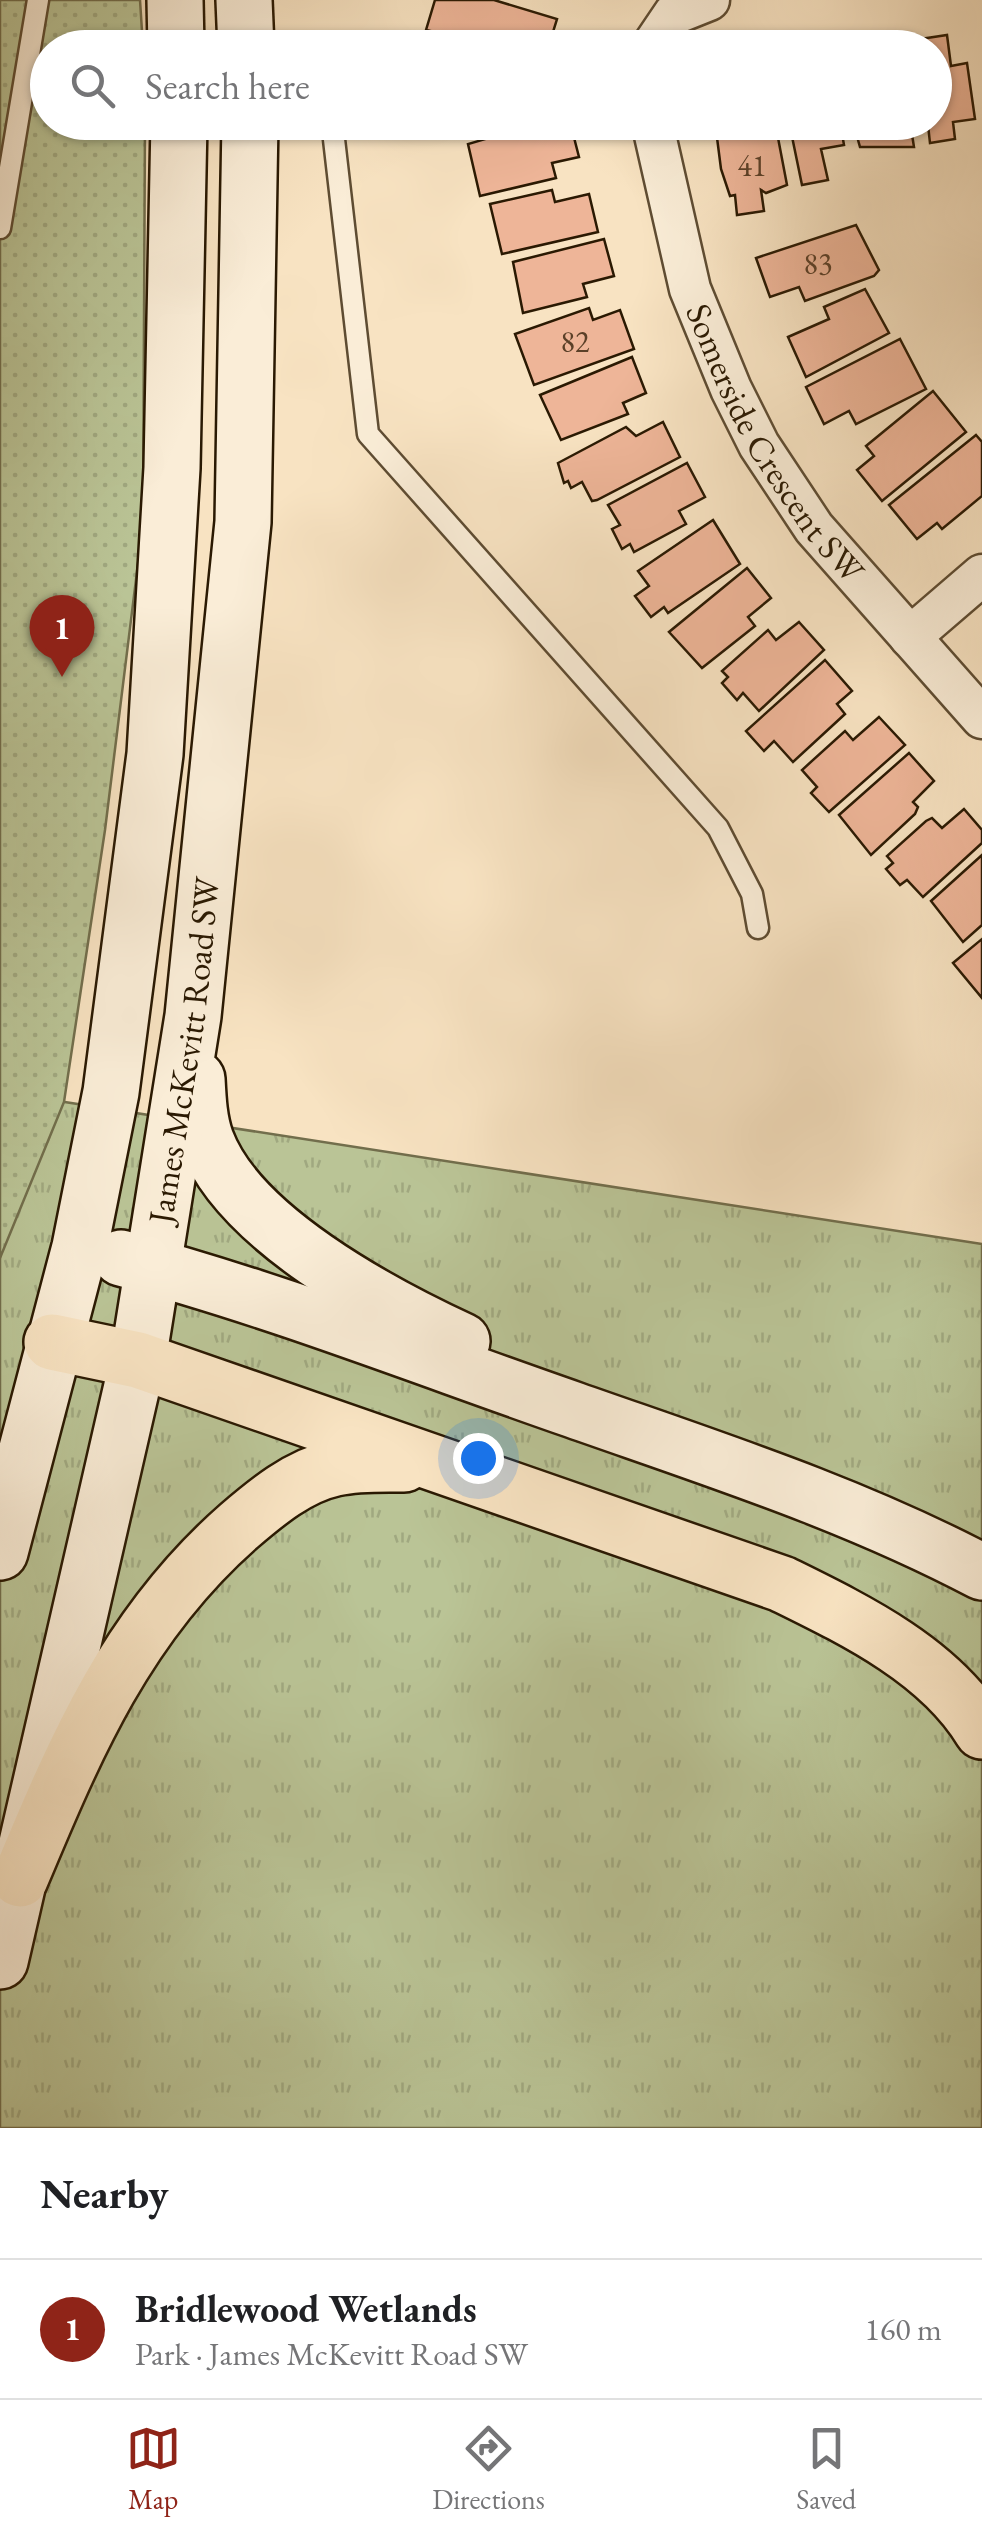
<!DOCTYPE html>
<meta charset="utf-8">
<style>
:root{--surface:#fff;--page:#f2f2f2;--text:#202124;--muted:#757577;--line:#e0e0e0;--accent:#8f2418}
body{margin:0;font-family:"EB Garamond",serif;background:var(--page);color:var(--text)}
.you{position:absolute;left:478px;top:1458px;width:35px;height:35px;margin:-25px;border:8px solid #fff;border-radius:50%;background:#1a73e8;box-shadow:0 0 0 15px #1a73e833}
.badge{display:grid;place-items:center;width:65px;height:65px;border-radius:50%;background:var(--accent);color:#fff;font-size:32px;font-weight:700}
.pin{position:absolute;translate:-50% -82px;filter:drop-shadow(0 2px 5px #0008)}
.pin::after{content:'';position:absolute;top:52px;width:35px;height:30px;background:inherit;clip-path:polygon(0 0,100% 0,50% 100%)}
.list{margin:0;padding:0;list-style:none}
h2{display:flex;justify-content:space-between;align-items:center;height:130px;margin:0;padding:0 40px;font-size:42px}
h2 small{font-size:32px;font-weight:400;color:var(--muted)}
.list li{display:grid;grid-template-columns:65px 1fr auto;gap:30px;align-items:center;box-sizing:border-box;height:140px;padding:0 40px;border-top:2px solid var(--line)}
.list b{display:block;font-size:38px;white-space:nowrap}
.list p{margin:0;font-size:32px;white-space:nowrap;color:var(--muted)}
.list em{font-size:32px;font-style:normal;color:var(--muted)}
.icon{flex:none;width:55px;height:55px;fill:none;stroke:currentColor;stroke-width:2;stroke-linecap:round;stroke-linejoin:round}
.map{position:relative;flex:none;width:982px;height:2128px;overflow:hidden}
.search{position:absolute;background:var(--surface);box-shadow:0 2px 8px #0004;left:30px;right:30px;top:30px;height:110px;display:flex;align-items:center;gap:25px;box-sizing:border-box;padding:0 35px;border-radius:55px;color:var(--muted);font-size:38px}
.sheet{height:270px;background:var(--surface)}
nav{display:flex;justify-content:space-around;align-items:center;box-sizing:border-box;height:140px;border-top:2px solid var(--line);background:var(--surface);font-size:28px;color:var(--muted)}
nav a{display:grid;justify-items:center;gap:5px}
nav .on{color:var(--accent)}
.map>svg:first-child{display:block}
.grass{fill:url(#grass-tufts);stroke:#726e4c;stroke-width:2.5}
.park{fill:url(#park-dots);stroke:#726e4c;stroke-width:2.5}
.building{fill:#eeb598;stroke:#2a1902;stroke-width:2.5}
.lines{fill:none;stroke-linecap:round;stroke-linejoin:round}
.service-casing{stroke:#5e4c32;stroke-width:25}
.minor-casing{stroke:#5e4c32;stroke-width:45}
.secondary-casing{stroke:#2a1902;stroke-width:60}
.motorway-casing{stroke:#2a1902;stroke-width:60}
.service{stroke:#faedd7;stroke-width:20}
.minor{stroke:#faedd7;stroke-width:40}
.secondary{stroke:#faedd7;stroke-width:55}
.motorway{stroke:#f8e3c2;stroke-width:55}
.labels{text-anchor:middle;stroke-width:8;stroke-linejoin:round;paint-order:stroke}
.number-label{font-size:30px;fill:#5b4028}
.street-label{font-size:35px;fill:#2a1902;stroke:#faedd7}
</style>
<div class="map">
<svg width="982" height="2128" viewBox="0 0 982 2128">
<defs>
<pattern id="grass-tufts" width="24" height="20" patternUnits="userSpaceOnUse" patternTransform="scale(2.5)"><rect width="24" height="20" fill="#bac496"/><path d="M3 7l-1-3M5 7V3M7 7l1-3M15 17l-1-3M17 17v-4M19 17l1-3" fill="none" stroke="#a0a880"/></pattern>
<pattern id="park-dots" width="8" height="8" patternUnits="userSpaceOnUse" patternTransform="scale(2.5)"><rect width="8" height="8" fill="#bac496"/><path d="M2 2h.1M6 6h.1" fill="none" stroke="#a0a880" stroke-width="1.8" stroke-linecap="round"/></pattern>
</defs>
<rect width="100%" height="100%" fill="#f8e3c2"/>
<filter id="stains"><feTurbulence type="fractalNoise" baseFrequency=".002" numOctaves="4"/><feColorMatrix values="0 0 0 0 .2 0 0 0 0 .09 0 0 0 0 .02 0 0 0 .5 -.17"/></filter>
<radialGradient id="worn" r=".72"><stop offset=".6" stop-color="#630" stop-opacity="0"/><stop offset="1" stop-color="#630" stop-opacity=".3"/></radialGradient>
<!-- grass -->
<path class="grass" d="M0 1092 982 1244V2128H0Z"/>
<!-- park -->
<path class="park" d="M0 0H140L143 47 48 48V122L145 123 143 523 105 830 64 1102 0 1258Z"/>
<!-- building -->
<g class="building">
<path d="M435 0H494L557 19 548 48H464L440 41 435 32 426 30Z"/>
<path d="M947 35 951 66 967 63 975 119 953 122 955 139 930 143 928 125 918 127V122H934V48H908L907 41Z"/>
<path d="M464 122H504L466 131Z"/>
<path d="M543 122H570L579 157 552 163 556 178 480 196 468 144Z"/>
<path d="M715 122H775L787 185 766 193 761 190 764 211 737 215 735 195 730 196 721 169Z"/>
<path d="M789 122H840L844 145 821 149 828 180 802 185Z"/>
<path d="M853 122H910L914 147H860Z"/>
<path d="M552 190 555 202 589 194 598 232 502 254 490 204Z"/>
<path d="M856 225 879 270 874 276 805 301 799 287 770 297 756 258Z"/>
<path d="M604 239 614 276 583 284 587 297 523 313 513 262Z"/>
<path d="M865 289 889 333 806 377 788 337 829 319 824 307Z"/>
<path d="M589 308 593 320 620 310 634 349 534 385 515 334Z"/>
<path d="M900 339 926 389 856 424 849 411 824 424 806 387Z"/>
<path d="M632 357 646 393 623 403 628 414 561 440 540 395Z"/>
<path d="M933 391 966 432 882 501 857 470 874 456 866 446Z"/>
<path d="M663 422 680 457 597 500 592 501 582 482 571 488 568 481 564 483 558 463 626 427 636 436Z"/>
<path d="M976 435 982 442V496L942 529 937 523 917 539 889 505Z"/>
<path d="M687 463 705 497 679 511 686 524 634 552 630 544 622 549 612 529 620 525 608 505Z"/>
<path d="M713 520 740 564 668 613 664 607 651 617 635 596 649 586 638 571Z"/>
<path d="M747 568 771 598 748 617 755 626 702 668 669 632Z"/>
<path d="M799 622 824 650 759 711 743 693 737 700 722 683 728 677 722 671 768 630 776 640Z"/>
<path d="M825 660 852 691 837 704 845 714 793 762 774 741 764 751 746 731Z"/>
<path d="M879 717 905 745 829 812 811 793 817 787 802 770 845 731 853 740Z"/>
<path d="M909 753 934 781 913 802 918 807 915 814 871 855 839 815Z"/>
<path d="M964 809 982 830V843L923 897 907 880 900 885 886 869 893 863 887 856 926 821 932 818 942 828Z"/>
<path d="M982 855V925L963 942 931 901Z"/>
<path d="M982 939V998L953 963Z"/>
</g>
<g class="lines">
<defs>
<g id="service">
<path d="M332 122 368 434 718 828 752 894 758 928"/>
<path d="M0 228 38 0"/>
</g>
<g id="minor">
<path d="M651 48 674 14 709 0"/>
<path id="s1" d="M652 122 690 289 731 389 759 445 814 528 982 718"/>
<path d="M910 637 982 575"/>
</g>
<g id="secondary">
<path d="M175 0 176 48"/>
<path d="M244 0 246 48"/>
<path d="M197 1079C198 1099 199 1121 206 1140 239 1228 380 1303 462 1341"/>
<path d="M121 1258C275 1299 424 1358 574 1410 713 1459 851 1503 982 1572"/>
<path d="M0 1552 80 1247 111 1092 155 754 172 468 179 122"/>
<path id="s2" d="M0 1961 138 1360 193 1016 243 522 250 122"/>
</g>
<g id="motorway">
<path d="M52 1342 138 1360 782 1584C853 1619 939 1660 982 1731"/>
<path d="M20 1879C76 1745 127 1624 239 1526 267 1502 298 1476 335 1468 358 1463 380 1464 404 1464"/>
</g>
</defs>
<!-- service casing -->
<use href="#service" class="service-casing"/>
<!-- minor casing -->
<use href="#minor" class="minor-casing"/>
<!-- secondary casing -->
<use href="#secondary" class="secondary-casing"/>
<!-- motorway casing -->
<use href="#motorway" class="motorway-casing"/>
<!-- service -->
<use href="#service" class="service"/>
<!-- minor -->
<use href="#minor" class="minor"/>
<!-- secondary -->
<use href="#secondary" class="secondary"/>
<!-- motorway -->
<use href="#motorway" class="motorway"/>
</g>
<g class="labels">
<!-- number labels -->
<g class="number-label">
<text x="752" y="176">41</text>
<text x="818" y="274">83</text>
<text x="575" y="352">82</text>
</g>
<!-- street labels -->
<g class="street-label">
<text dy="12" stroke="none"><textPath href="#s1" startOffset="348">Somerside Crescent SW</textPath></text>
<text dy="12" stroke="none"><textPath href="#s2" startOffset="930">James McKevitt Road SW</textPath></text>
</g>
</g>
<rect width="100%" height="100%" filter="url(#stains)"/>
<rect width="100%" height="100%" fill="url(#worn)"/>
</svg>
<div class="you"></div>
<div class="pin badge" style="left:62px;top:677px">1</div>
<div class="search"><svg class="icon" aria-label="search" viewBox="0 0 24 24"><circle cx="10" cy="10" r="6"/><path d="M15 15l6 6"/></svg>Search here</div>
</div>
<section class="sheet">
<h2>Nearby<small></small></h2>
<ul class="list">
<li><span class="badge">1</span><div><b>Bridlewood Wetlands</b><p>Park · James McKevitt Road SW</p></div><em>160 m</em></li>
</ul>
</section>
<nav>
<a class="on"><svg class="icon" aria-label="map" viewBox="0 0 24 24"><path d="M3 6l6-2 6 2 6-2v14l-6 2-6-2-6 2zM9 4v14M15 6v14"/></svg>Map</a>
<a><svg class="icon" aria-label="directions" viewBox="0 0 24 24"><path d="M12 3l9 9-9 9-9-9zM9 14v-3h6M13 9l2 2-2 2"/></svg>Directions</a>
<a><svg class="icon" aria-label="saved" viewBox="0 0 24 24"><path d="M7 4h10v16l-5-4-5 4z"/></svg>Saved</a>
</nav>
